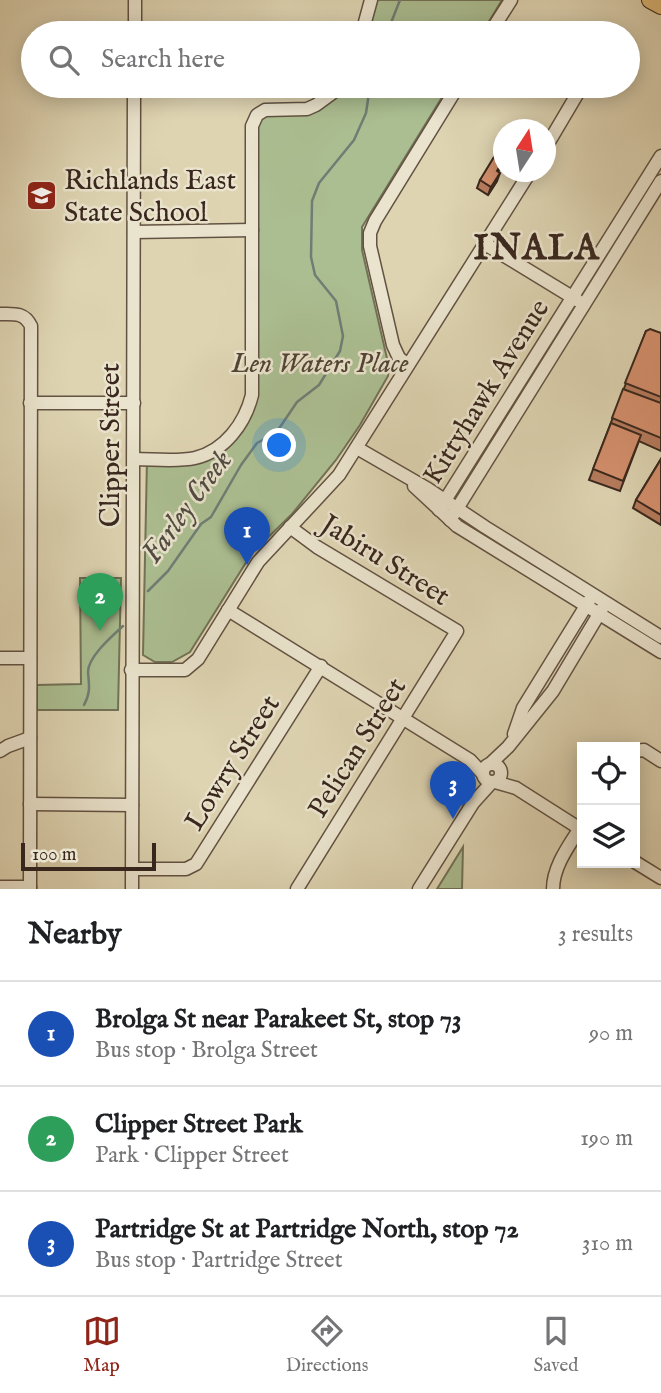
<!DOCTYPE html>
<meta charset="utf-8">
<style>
:root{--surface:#fff;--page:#f2f2f2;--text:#202124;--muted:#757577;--line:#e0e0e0;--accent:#8f2418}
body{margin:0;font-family:"IM FELL English",serif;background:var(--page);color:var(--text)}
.controls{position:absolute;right:21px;bottom:21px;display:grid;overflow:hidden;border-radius:0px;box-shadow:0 4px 18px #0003}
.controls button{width:63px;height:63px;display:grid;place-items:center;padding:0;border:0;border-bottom:2px solid var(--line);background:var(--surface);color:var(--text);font:35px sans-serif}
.compass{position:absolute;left:493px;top:119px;width:63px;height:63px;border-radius:50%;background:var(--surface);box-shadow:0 4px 18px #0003;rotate:12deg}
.scale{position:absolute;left:21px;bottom:18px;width:135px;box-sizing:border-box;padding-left:7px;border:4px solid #39271d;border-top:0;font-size:19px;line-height:24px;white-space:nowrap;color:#39271d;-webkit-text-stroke:5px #eae3cd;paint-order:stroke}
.you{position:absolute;left:280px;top:446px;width:24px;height:24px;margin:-18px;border:5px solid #fff;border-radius:50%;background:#1a73e8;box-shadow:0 0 0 10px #1a73e833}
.badge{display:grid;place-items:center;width:46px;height:46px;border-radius:50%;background:var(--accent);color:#fff;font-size:23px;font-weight:700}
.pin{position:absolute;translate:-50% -58px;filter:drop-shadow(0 2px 4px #0008)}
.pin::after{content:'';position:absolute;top:37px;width:24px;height:21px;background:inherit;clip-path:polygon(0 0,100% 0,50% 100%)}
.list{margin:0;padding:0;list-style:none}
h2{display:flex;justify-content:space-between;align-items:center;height:91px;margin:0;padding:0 28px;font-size:30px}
h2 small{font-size:23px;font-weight:400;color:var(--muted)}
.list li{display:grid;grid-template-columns:46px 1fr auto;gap:21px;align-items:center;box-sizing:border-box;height:105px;padding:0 28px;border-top:2px solid var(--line)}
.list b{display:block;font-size:26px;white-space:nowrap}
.list p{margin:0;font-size:23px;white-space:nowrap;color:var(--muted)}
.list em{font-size:23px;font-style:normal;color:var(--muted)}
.icon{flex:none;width:38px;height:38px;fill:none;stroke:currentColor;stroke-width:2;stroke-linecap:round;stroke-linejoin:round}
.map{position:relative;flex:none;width:661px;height:889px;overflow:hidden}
.search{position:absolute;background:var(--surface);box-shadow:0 4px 18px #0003;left:21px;right:21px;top:21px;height:77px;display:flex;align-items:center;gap:18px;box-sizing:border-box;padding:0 24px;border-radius:38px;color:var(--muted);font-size:26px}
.sheet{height:406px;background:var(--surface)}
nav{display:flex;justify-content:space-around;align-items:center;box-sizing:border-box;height:98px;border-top:2px solid var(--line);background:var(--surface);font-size:19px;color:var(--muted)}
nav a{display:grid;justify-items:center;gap:4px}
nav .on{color:var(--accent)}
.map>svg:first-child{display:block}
.green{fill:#abbe91;stroke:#727257;stroke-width:2}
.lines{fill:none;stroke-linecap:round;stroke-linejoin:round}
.stream{stroke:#6f7e75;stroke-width:2.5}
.minor-casing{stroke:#625242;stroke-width:15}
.major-casing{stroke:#39271d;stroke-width:18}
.minor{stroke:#eae3cd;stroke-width:12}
.major{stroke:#dfba79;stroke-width:16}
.wall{fill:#b67b5d;stroke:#39271d;stroke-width:2}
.shaded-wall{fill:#94644c;stroke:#39271d;stroke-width:2}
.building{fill:#d48f6c;stroke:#39271d;stroke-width:2}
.labels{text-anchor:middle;stroke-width:5;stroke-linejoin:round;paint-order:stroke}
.poi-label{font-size:28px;fill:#39271d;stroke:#eae3cd;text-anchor:start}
.park-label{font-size:28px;font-style:italic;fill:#504534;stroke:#eae3cd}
.street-label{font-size:28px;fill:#39271d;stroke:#eae3cd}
.water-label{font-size:30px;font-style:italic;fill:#504b42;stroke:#eae3cd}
.district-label{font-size:35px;font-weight:bold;letter-spacing:2px;fill:#39271d;stroke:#eae3cd}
</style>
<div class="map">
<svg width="661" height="889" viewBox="0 0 661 889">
<rect width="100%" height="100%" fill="#ded4b2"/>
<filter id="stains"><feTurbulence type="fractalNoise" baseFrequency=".00286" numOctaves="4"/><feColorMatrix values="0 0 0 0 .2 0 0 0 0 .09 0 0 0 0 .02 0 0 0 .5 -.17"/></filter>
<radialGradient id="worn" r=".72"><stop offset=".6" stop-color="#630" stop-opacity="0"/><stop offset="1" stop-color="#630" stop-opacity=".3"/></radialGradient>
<!-- green -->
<g class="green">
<path d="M371 0H502L482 33H362Z"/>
<path d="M342 86H449L362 227V250L389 367 388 376 360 425 336 460 292 514 252 553 190 652 172 662H155L143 655 147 459 194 458 229 439 249 407 257 115 307 109Z"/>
<path d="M80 578H121L118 710H37V685L81 684Z"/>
<path d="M463 847 462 889H437Z"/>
</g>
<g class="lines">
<!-- stream -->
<g class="stream">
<path d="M387 33 400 0"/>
<path d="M148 591 168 571 201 524 211 517 241 465 257 443 276 433 297 402 319 385 340 351 343 336 336 301 315 275 311 257 312 201 319 183 354 140 366 113 370 86"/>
<path d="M84 705C91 692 89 685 88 672 88 657 112 636 123 626"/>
</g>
<defs>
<g id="minor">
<path d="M135 33V0"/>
<path d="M362 33 371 0"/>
<path d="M490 33 511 0"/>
<path d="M546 147 582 86"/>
<path d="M134 232 252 230"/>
<path d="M485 244 577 300"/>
<path d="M0 314C14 314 24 312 31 326L30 889"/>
<path d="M408 365 399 358 393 345 370 246V233L375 221 458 86"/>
<path d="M30 403H134"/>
<path d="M357 448 428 489 485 527 661 637"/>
<path d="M134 459C153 459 177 462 195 458 225 451 245 423 252 395V126L257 115 265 110 307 109 316 105 342 86"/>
<path d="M414 486 457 526 661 652"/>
<path d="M439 510 661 156"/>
<path d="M450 520 661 181"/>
<path d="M290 527 317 547 457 631 297 889"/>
<path d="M228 610 470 760 482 773"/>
<path d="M0 658H30"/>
<path d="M131 670H185L198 659 258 562 339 475 530 172"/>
<path d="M514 734 523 708 589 601"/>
<path d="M0 751 8 746 30 738"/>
<path d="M635 751 644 750 661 761"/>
<circle cx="492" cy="773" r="9"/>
<path d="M490 764 508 747 553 691 602 609"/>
<path d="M495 782 516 788 582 830"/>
<path d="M30 804 132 805"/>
<path d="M635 862 661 878"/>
<path d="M132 869H186L196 864 321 666"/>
<path d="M0 887H30"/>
<path d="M132 889 134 86"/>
<path d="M419 889 473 803 492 782"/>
<path d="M553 889C553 866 570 844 582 825"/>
</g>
<path id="major" d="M650 0 661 6"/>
</defs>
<!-- minor casing -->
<use href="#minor" class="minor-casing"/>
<!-- major casing -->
<use href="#major" class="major-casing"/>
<!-- minor -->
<use href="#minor" class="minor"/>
<!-- major -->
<use href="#major" class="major"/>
</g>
<!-- wall -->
<g class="wall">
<path d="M503 164 498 172 497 181 488 195 477 188 480 180Z"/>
<path d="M646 331 661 333V451L639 441 620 491 589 480Z"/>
<path d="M661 459V525L633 508 636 500Z"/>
</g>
<!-- shaded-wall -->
<path class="shaded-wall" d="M500 173 497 181 488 195 491 187Z"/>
<!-- building -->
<g class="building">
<path d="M503 142V160L497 171 500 173 491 187 480 180Z"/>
<path d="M650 329 661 333V397L625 383 646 331Z"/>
<path d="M623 389 661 403V438L612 418Z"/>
<path d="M611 423 641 435 623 481 593 469Z"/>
<path d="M661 459V515L636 500Z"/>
</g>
<!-- icons -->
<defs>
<symbol id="school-square" viewBox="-11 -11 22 22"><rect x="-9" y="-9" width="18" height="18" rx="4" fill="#8f2418" stroke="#eae3cd"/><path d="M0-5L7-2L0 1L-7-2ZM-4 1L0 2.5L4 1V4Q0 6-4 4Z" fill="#fff"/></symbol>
</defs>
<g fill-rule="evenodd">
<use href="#school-square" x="24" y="178" width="35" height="35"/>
</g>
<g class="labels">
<!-- poi labels -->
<g class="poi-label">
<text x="64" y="189">Richlands East<tspan x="64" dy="32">State School</tspan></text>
</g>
<!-- park labels -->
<g class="park-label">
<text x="320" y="372">Len Waters Place</text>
</g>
<!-- street labels -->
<g class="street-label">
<text transform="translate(485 391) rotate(-58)" y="10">Kittyhawk Avenue</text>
<text transform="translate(109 445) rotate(-90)" y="10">Clipper Street</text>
<text transform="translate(386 559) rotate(32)" y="10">Jabiru Street</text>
<text transform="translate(356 747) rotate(-58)" y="10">Pelican Street</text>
<text transform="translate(231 762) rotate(-58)" y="10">Lowry Street</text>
</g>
<!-- water labels -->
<g class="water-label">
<text transform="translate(186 506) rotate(-54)" y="10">Farley Creek</text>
</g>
<!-- district labels -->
<g class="district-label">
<text x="537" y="259">INALA</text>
</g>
</g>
<rect width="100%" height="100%" filter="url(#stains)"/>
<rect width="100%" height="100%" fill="url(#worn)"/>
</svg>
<div class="controls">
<button><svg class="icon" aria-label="locate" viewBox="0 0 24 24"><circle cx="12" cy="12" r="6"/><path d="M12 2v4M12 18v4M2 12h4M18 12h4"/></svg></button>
<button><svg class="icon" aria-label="layers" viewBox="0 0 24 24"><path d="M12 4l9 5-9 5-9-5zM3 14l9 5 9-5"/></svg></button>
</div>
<svg class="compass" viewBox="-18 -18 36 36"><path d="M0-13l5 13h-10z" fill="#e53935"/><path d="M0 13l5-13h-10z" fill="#757577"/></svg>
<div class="scale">100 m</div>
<div class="you"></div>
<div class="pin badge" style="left:247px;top:565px;background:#1a4fb4">1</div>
<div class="pin badge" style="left:100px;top:631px;background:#2e9e5b">2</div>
<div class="pin badge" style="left:453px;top:819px;background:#1a4fb4">3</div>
<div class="search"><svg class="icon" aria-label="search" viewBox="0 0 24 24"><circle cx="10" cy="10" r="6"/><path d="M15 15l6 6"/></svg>Search here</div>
</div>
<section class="sheet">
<h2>Nearby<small>3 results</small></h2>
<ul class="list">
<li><span class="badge" style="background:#1a4fb4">1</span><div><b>Brolga St near Parakeet St, stop 73</b><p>Bus stop · Brolga Street</p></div><em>90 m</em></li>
<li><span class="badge" style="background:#2e9e5b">2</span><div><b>Clipper Street Park</b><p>Park · Clipper Street</p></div><em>190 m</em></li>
<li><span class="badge" style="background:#1a4fb4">3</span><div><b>Partridge St at Partridge North, stop 72</b><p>Bus stop · Partridge Street</p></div><em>310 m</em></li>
</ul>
</section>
<nav>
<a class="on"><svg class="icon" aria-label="map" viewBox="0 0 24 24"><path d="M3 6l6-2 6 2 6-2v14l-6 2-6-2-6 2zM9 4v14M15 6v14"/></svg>Map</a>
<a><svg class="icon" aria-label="directions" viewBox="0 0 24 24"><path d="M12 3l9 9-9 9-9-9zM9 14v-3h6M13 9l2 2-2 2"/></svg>Directions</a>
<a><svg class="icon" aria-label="saved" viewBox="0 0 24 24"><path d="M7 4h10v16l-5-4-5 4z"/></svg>Saved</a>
</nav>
